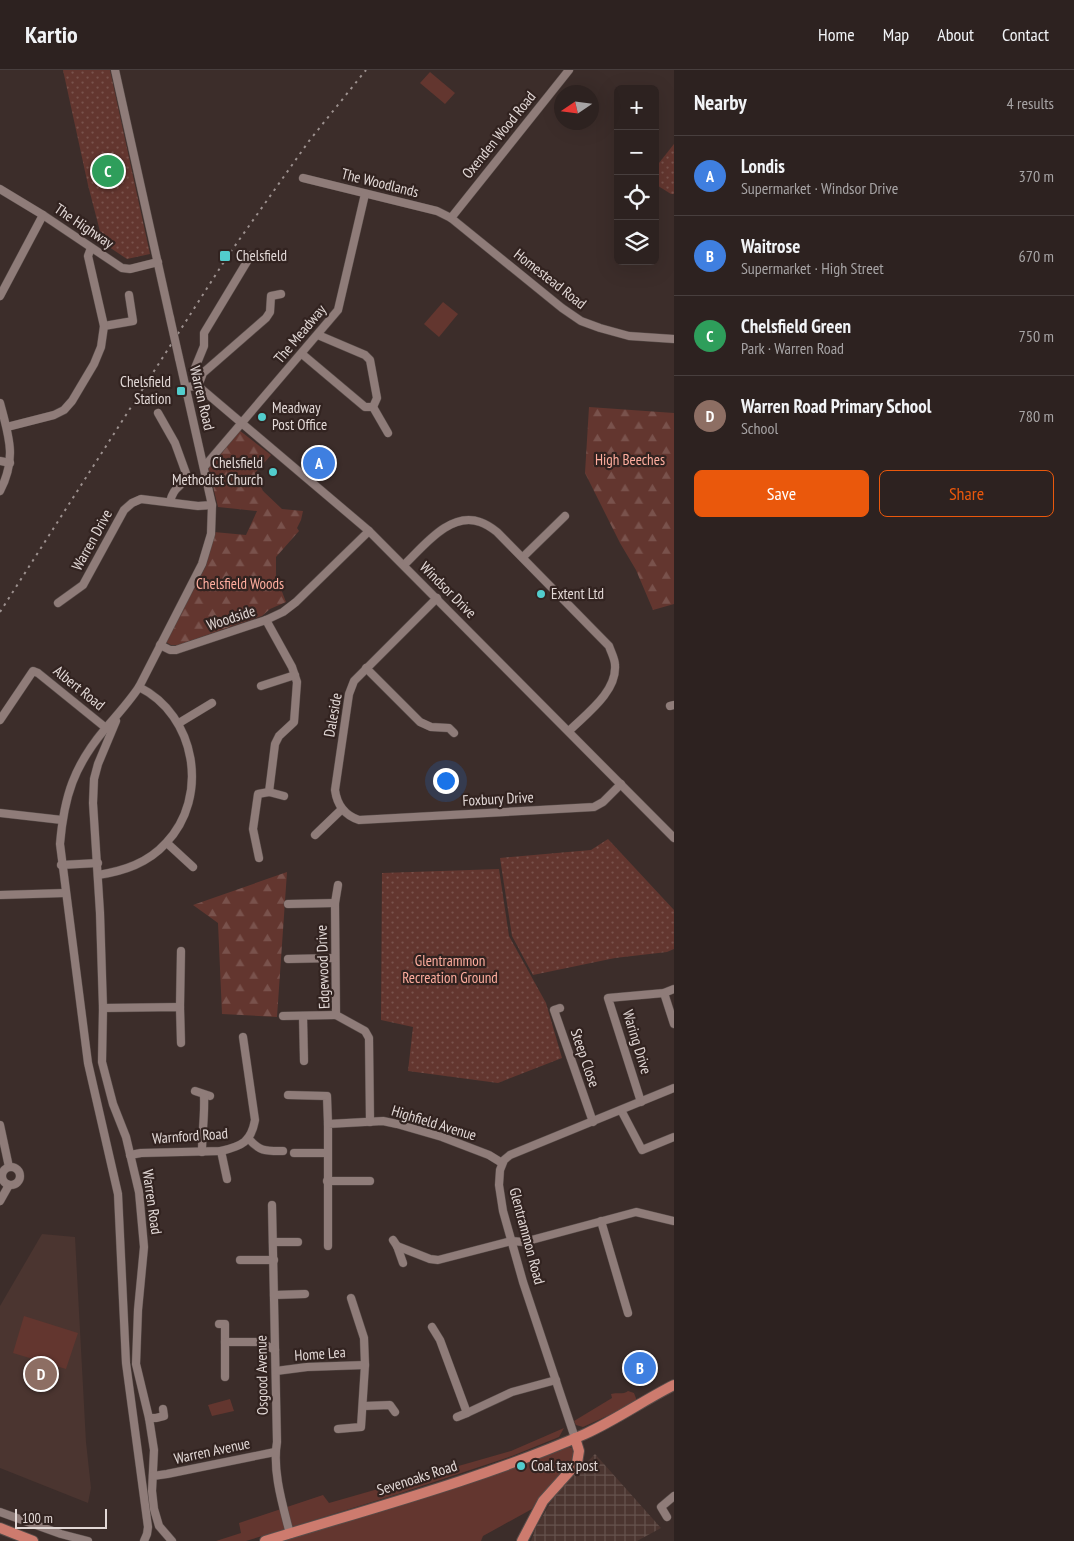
<!DOCTYPE html>
<meta charset="utf-8">
<style>
:root{--surface:#2d2220;--page:#392f2d;--text:#f1f3f6;--muted:#a7a4a5;--line:#483f3e;--accent:#ea580c}
body{margin:0;font-family:"PT Sans Narrow",sans-serif;background:var(--page);color:var(--text)}
.controls{position:absolute;right:15px;top:15px;display:grid;overflow:hidden;border-radius:8px;box-shadow:0 5px 20px #0002}
.controls button{width:45px;height:45px;display:grid;place-items:center;padding:0;border:0;border-bottom:1px solid var(--line);background:var(--surface);color:var(--text);font:25px sans-serif}
.compass{position:absolute;left:554px;top:15px;width:45px;height:45px;border-radius:50%;background:var(--surface);box-shadow:0 5px 20px #0002;rotate:257deg}
.scale{position:absolute;left:15px;bottom:12px;width:92px;box-sizing:border-box;padding-left:5px;border:2px solid #e2d8d6;border-top:0;font-size:14px;line-height:18px;white-space:nowrap;color:#e2d8d6;-webkit-text-stroke:4px #322320;paint-order:stroke}
.you{position:absolute;left:445px;top:710px;width:18px;height:18px;margin:-12px;border:4px solid #fff;border-radius:50%;background:#1a73e8;box-shadow:0 0 0 8px #1a73e833}
.badge{display:grid;place-items:center;width:32px;height:32px;border-radius:50%;background:var(--accent);color:#fff;font-size:16px;font-weight:700}
.pin{position:absolute;translate:-50% -50%;border:2px solid #fff;box-shadow:0 1px 5px #0006}
.list{margin:0;padding:0;list-style:none}
h2{display:flex;justify-content:space-between;align-items:center;height:65px;margin:0;padding:0 20px;font-size:21px}
h2 small{font-size:16px;font-weight:400;color:var(--muted)}
.list li{display:grid;grid-template-columns:32px 1fr auto;gap:15px;align-items:center;box-sizing:border-box;height:80px;padding:0 20px;border-top:1px solid var(--line)}
.list b{display:block;font-size:19px;white-space:nowrap}
.list p{margin:0;font-size:16px;white-space:nowrap;color:var(--muted)}
.list em{font-size:16px;font-style:normal;color:var(--muted)}
.actions{display:flex;gap:10px;padding:15px 20px}
.actions a{flex:1;padding:11px 0;border:1px solid var(--accent);border-radius:8px;text-align:center;font-size:18px;color:var(--accent)}
.actions .main{background:var(--accent);color:#fff}
.icon{flex:none;width:28px;height:28px;fill:none;stroke:currentColor;stroke-width:2;stroke-linecap:round;stroke-linejoin:round}
.map{position:relative;flex:none;width:674px;height:1471px;overflow:hidden}
header{display:flex;align-items:center;gap:30px;box-sizing:border-box;height:70px;padding:0 25px;background:var(--surface);border-bottom:1px solid var(--line)}
header strong{font-size:24px}
nav{display:flex;gap:28px;margin-inline-start:auto;font-size:18px}
main{display:flex}
aside{flex:1;background:var(--surface)}
.map>svg:first-child{display:block}
.built{fill:#4b3530}
.industrial{fill:url(#industrial-grid)}
.grass{fill:#63362f}
.forest{fill:url(#forest-firs)}
.park{fill:url(#park-dots)}
.lines{fill:none;stroke-linecap:round;stroke-linejoin:round}
.minor-casing{stroke:#584c49;stroke-width:9}
.major-casing{stroke:#584c49;stroke-width:12}
.minor{stroke:#8f7c79;stroke-width:8}
.major{stroke:#cd7b6e;stroke-width:10}
.rail{stroke:#9c908e;stroke-width:2;stroke-dasharray:2.5 5;stroke-linecap:butt}
.minor-bridge-casing{stroke:#584c49;stroke-width:9;stroke-linecap:butt}
.minor-bridge{stroke:#8f7c79;stroke-width:8}
.poi-dot{fill:#52cdcd;stroke:#322320;stroke-width:2}
.labels{text-anchor:middle;stroke-width:4.5;stroke-linejoin:round;paint-order:stroke}
.street-label{font-size:15px;fill:#e2d8d6;stroke:#322320}
.poi-label{font-size:15px;fill:#e2d8d6;stroke:#322320;text-anchor:start}
.park-label{font-size:15px;fill:#fead9e;stroke:#322320}
</style>
<header>
<strong>Kartio</strong>
<nav><a>Home</a><a>Map</a><a>About</a><a>Contact</a></nav>
</header>
<main>
<div class="map">
<svg width="674" height="1471" viewBox="0 0 674 1471">
<defs>
<pattern id="industrial-grid" width="8" height="8" patternUnits="userSpaceOnUse" patternTransform="scale(1.25)"><rect width="8" height="8" fill="#4b3530"/><path d="M0 4h8M4 0v8" fill="none" stroke="#65524d"/></pattern>
<pattern id="forest-firs" width="22" height="20" patternUnits="userSpaceOnUse" patternTransform="scale(1.25)"><rect width="22" height="20" fill="#63362f"/><path d="M5 1l3.5 6h-7zM16 11l3.5 6h-7z" fill="#79524c"/></pattern>
<pattern id="park-dots" width="8" height="8" patternUnits="userSpaceOnUse" patternTransform="scale(1.25)"><rect width="8" height="8" fill="#63362f"/><path d="M2 2h.1M6 6h.1" fill="none" stroke="#79524c" stroke-width="1.8" stroke-linecap="round"/></pattern>
</defs>
<rect width="100%" height="100%" fill="#3c2d2a"/>
<!-- built -->
<path class="built" d="M42 1164 75 1167 86 1372 91 1418 88 1433 0 1398V1236Z"/>
<!-- industrial -->
<path class="industrial" d="M595 1384 661 1458 637 1471H531L536 1457 555 1425Z"/>
<!-- grass -->
<g class="grass">
<path d="M430 2 455 23 445 34 420 13Z"/>
<path d="M443 232 458 244 439 267 424 254Z"/>
<path d="M24 1246 78 1263 66 1299 13 1283Z"/>
<path d="M628 1321 634 1323 637 1331 627 1337 583 1357 576 1355 574 1351 612 1328 611 1324C616 1322 623 1325 628 1321Z"/>
<path d="M230 1329 234 1341 212 1346 208 1335Z"/>
<path d="M564 1358 559 1367 512 1386 398 1424 246 1471H216L241 1463 239 1453 323 1425 329 1433 511 1381Z"/>
<path d="M569 1377 572 1378C574 1383 573 1388 570 1392L537 1431 532 1439 483 1466 481 1471H275L528 1393Z"/>
</g>
<!-- forest -->
<g class="forest">
<path d="M589 337 674 343V534L653 540 636 500 620 473 585 403Z"/>
<path d="M239 360 271 385 255 403 263 421 282 439 303 441 301 450 297 458 299 461 276 487V506L286 532 270 539 262 546 178 575H171L166 572 206 496 214 462 246 465 257 441 218 437 208 396Z"/>
<path d="M287 802 277 947 222 944 218 853 193 835Z"/>
</g>
<!-- park -->
<g class="park">
<path d="M63 0H110L150 184 127 189 103 173 88 115Z"/>
<path d="M674 74V124H671L655 114V98Z"/>
<path d="M608 769 674 840V879L667 882 615 888 533 905 512 866 500 788 591 780Z"/>
<path d="M499 799 509 866 546 933 562 988 498 1013 408 1001 413 957 381 950 382 803Z"/>
</g>
<g class="lines">
<defs>
<g id="minor">
<path d="M115 0 170 248"/>
<path d="M303 108 437 141 451 148 562 238 581 251 600 258 629 266 674 269"/>
<path d="M0 119 43 145 122 198 130 199 158 192"/>
<path d="M451 148 569 0"/>
<path d="M0 226 43 145"/>
<path d="M104 256 133 251 129 225"/>
<path d="M302 284 365 337H373L377 328 370 290 365 285 318 265"/>
<path d="M198 316 195 298 204 276V263L251 185"/>
<path d="M198 316 203 303 266 248 270 242 271 226 281 224"/>
<path d="M185 317 198 316 369 461 674 768"/>
<path d="M0 333C9 367 17 388 0 421"/>
<path d="M373 337 388 363"/>
<path d="M158 343 175 373 187 406C181 419 174 415 170 432"/>
<path d="M7 357 54 345 64 340 72 331 94 294 101 277 104 256 88 186 91 178"/>
<path d="M0 391 10 393"/>
<path d="M204 397 338 240 365 124"/>
<path d="M523 487 565 446"/>
<path d="M404 495C423 477 450 441 480 452 486 454 492 458 497 462L609 576C611 582 615 589 615 595 617 622 586 644 569 661"/>
<path d="M437 528 354 611 349 624 335 720C337 735 344 745 359 750L594 737 603 732 621 714"/>
<path d="M58 533 83 515 124 440 132 433 141 429 198 436 212 435"/>
<path d="M266 550 292 597 297 612 294 652 279 666 275 674 269 722"/>
<path d="M160 575 170 580H176L266 550 283 542 296 532 369 461"/>
<path d="M366 598 420 652 431 657 449 658 454 663"/>
<path d="M261 616 295 605"/>
<path d="M670 636 674 635"/>
<path d="M0 650 33 601 38 603 106 658"/>
<path d="M116 651 98 694 94 709 93 733 100 843 103 938 102 992 113 1034 126 1067 139 1122 144 1177 138 1240 136 1294 149 1348 154 1380 152 1421 154 1439 159 1456 172 1471"/>
<path d="M179 653 212 633"/>
<path d="M0 743 62 750"/>
<path d="M315 765 342 739"/>
<path d="M167 773 193 797"/>
<path d="M259 788 253 759 258 724 269 722 284 726"/>
<path d="M61 795 98 793"/>
<path d="M98 805C124 801 148 793 166 773 210 727 196 645 139 617"/>
<path d="M338 815 335 833 336 945 365 961 369 968 370 1052"/>
<path d="M0 825 65 823"/>
<path d="M288 834 335 833"/>
<path d="M288 889 335 888"/>
<path d="M664 923 674 954"/>
<path d="M180 937 181 881"/>
<path d="M103 938 180 937 181 973"/>
<path d="M560 938 554 940 593 1052"/>
<path d="M283 946 336 945"/>
<path d="M303 946 304 991"/>
<path d="M195 1021 210 1026"/>
<path d="M288 1025 327 1026 328 1054"/>
<path d="M641 1032 608 928 664 923 674 919"/>
<path d="M621 1040 642 1080 674 1067"/>
<path d="M0 1055 9 1097"/>
<path d="M248 1068C260 1082 266 1081 283 1081"/>
<path d="M221 1081 227 1109"/>
<path d="M202 1082C202 1063 205 1044 204 1025"/>
<path d="M294 1083H327"/>
<path d="M130 1085 141 1083 221 1081C242 1076 251 1072 255 1050L243 967"/>
<circle cx="11" cy="1106" r="9"/>
<path d="M327 1111H370"/>
<path d="M0 1131 9 1115"/>
<path d="M272 1135 277 1372C272 1401 283 1436 290 1464"/>
<path d="M601 1151 628 1243"/>
<path d="M393 1170 397 1176 403 1193"/>
<path d="M273 1172H298"/>
<path d="M328 1176V1054L383 1051 397 1054 442 1067 489 1085 502 1093"/>
<path d="M397 1176 430 1189 438 1190 511 1171 524 1172 636 1142 674 1151"/>
<path d="M240 1190H274"/>
<path d="M274 1225 305 1224"/>
<path d="M219 1254H225V1272"/>
<path d="M432 1257 440 1270 467 1343 457 1347"/>
<path d="M276 1301 307 1297 365 1295"/>
<path d="M225 1307V1272H260L275 1280"/>
<path d="M364 1336 390 1335 395 1342"/>
<path d="M467 1343 512 1322 556 1310"/>
<path d="M149 1348H156L164 1346 163 1339"/>
<path d="M338 1359 361 1357 365 1295 364 1268 351 1228"/>
<path d="M575 1368 523 1212 503 1141 499 1115 500 1100 504 1090 510 1085 674 1018"/>
<path d="M153 1406 167 1404 275 1382"/>
<path d="M0 1442 61 1464 88 1471"/>
<path d="M667 1447 661 1437 674 1426"/>
<path d="M144 1471 147 1464 148 1457 126 1293 118 1124 88 993 60 774C64 726 74 696 105 659 117 645 129 632 139 617L202 494 211 464 212 435 179 288"/>
</g>
<g id="major">
<path d="M0 1458 33 1471"/>
<path d="M265 1471C372 1438 482 1409 585 1364 616 1350 644 1330 674 1315"/>
<path d="M522 1471 543 1431 577 1393 579 1381 575 1368"/>
</g>
</defs>
<!-- minor casing -->
<use href="#minor" class="minor-casing"/>
<!-- major casing -->
<use href="#major" class="major-casing"/>
<!-- minor -->
<use href="#minor" class="minor"/>
<!-- major -->
<use href="#major" class="major"/>
<!-- rail -->
<path class="rail" d="M0 542 227 187 309 71 366 0"/>
<defs>
<path id="minor-bridge" d="M170 248 179 288"/>
</defs>
<!-- minor-bridge casing -->
<use href="#minor-bridge" class="minor-bridge-casing"/>
<!-- minor-bridge -->
<use href="#minor-bridge" class="minor-bridge"/>
</g>
<!-- markers -->
<g class="poi-dot">
<rect x="219" y="180" width="12" height="12" rx="2.5"/>
<rect x="176" y="316" width="10" height="10" rx="2.5"/>
<circle cx="262" cy="347" r="5"/>
<circle cx="273" cy="402" r="5"/>
<circle cx="541" cy="524" r="5"/>
<circle cx="521" cy="1396" r="5"/>
</g>
<g class="labels">
<!-- street labels -->
<g class="street-label">
<text transform="translate(499 65) rotate(-51)" y="5">Oxenden Wood Road</text>
<text transform="translate(380 113) rotate(14)" y="5">The Woodlands</text>
<text transform="translate(84 156) rotate(34)" y="5">The Highway</text>
<text transform="translate(550 209) rotate(38)" y="5">Homestead Road</text>
<text transform="translate(300 264) rotate(-50)" y="5">The Meadway</text>
<text transform="translate(202 328) rotate(77)" y="5">Warren Road</text>
<text transform="translate(92 470) rotate(-61)" y="5">Warren Drive</text>
<text transform="translate(448 520) rotate(45)" y="5">Windsor Drive</text>
<text transform="translate(231 548) rotate(-18)" y="5">Woodside</text>
<text transform="translate(79 618) rotate(39)" y="5">Albert Road</text>
<text transform="translate(333 645) rotate(-80)" y="5">Daleside</text>
<text transform="translate(498 729) rotate(-3)" y="5">Foxbury Drive</text>
<text transform="translate(323 897) rotate(-92)" y="5">Edgewood Drive</text>
<text transform="translate(637 972) rotate(73)" y="5">Waring Drive</text>
<text transform="translate(585 988) rotate(71)" y="5">Steep Close</text>
<text transform="translate(434 1053) rotate(17)" y="5">Highfield Avenue</text>
<text transform="translate(190 1066) rotate(-4)" y="5">Warnford Road</text>
<text transform="translate(152 1132) rotate(82)" y="5">Warren Road</text>
<text transform="translate(527 1166) rotate(75)" y="5">Glentrammon Road</text>
<text transform="translate(320 1284) rotate(-4)" y="5">Home Lea</text>
<text transform="translate(262 1305) rotate(-91)" y="5">Osgood Avenue</text>
<text transform="translate(212 1381) rotate(-12)" y="5">Warren Avenue</text>
<text transform="translate(417 1408) rotate(-18)" y="5">Sevenoaks Road</text>
</g>
<!-- poi labels -->
<g class="poi-label">
<text x="236" y="191">Chelsfield</text>
<text x="171" y="317" text-anchor="end">Chelsfield<tspan x="171" dy="17">Station</tspan></text>
<text x="272" y="343">Meadway<tspan x="272" dy="17">Post Office</tspan></text>
<text x="263" y="398" text-anchor="end">Chelsfield<tspan x="263" dy="17">Methodist Church</tspan></text>
<text x="551" y="529">Extent Ltd</text>
<text x="531" y="1401">Coal tax post</text>
</g>
<!-- park labels -->
<g class="park-label">
<text x="630" y="395">High Beeches</text>
<text x="240" y="519">Chelsfield Woods</text>
<text x="450" y="896">Glentrammon<tspan x="450" dy="17">Recreation Ground</tspan></text>
</g>
</g>
</svg>
<div class="controls">
<button>+</button>
<button>−</button>
<button><svg class="icon" aria-label="locate" viewBox="0 0 24 24"><circle cx="12" cy="12" r="6"/><path d="M12 2v4M12 18v4M2 12h4M18 12h4"/></svg></button>
<button><svg class="icon" aria-label="layers" viewBox="0 0 24 24"><path d="M12 4l9 5-9 5-9-5zM3 14l9 5 9-5"/></svg></button>
</div>
<svg class="compass" viewBox="-18 -18 36 36"><path d="M0-13l5 13h-10z" fill="#e53935"/><path d="M0 13l5-13h-10z" fill="#a7a4a5"/></svg>
<div class="scale">100 m</div>
<div class="you"></div>
<div class="pin badge" style="left:319px;top:393px;background:#3f7fe0">A</div>
<div class="pin badge" style="left:640px;top:1298px;background:#3f7fe0">B</div>
<div class="pin badge" style="left:108px;top:101px;background:#2e9e5b">C</div>
<div class="pin badge" style="left:41px;top:1304px;background:#8d6e63">D</div>
</div>
<aside>
<h2>Nearby<small>4 results</small></h2>
<ul class="list">
<li><span class="badge" style="background:#3f7fe0">A</span><div><b>Londis</b><p>Supermarket · Windsor Drive</p></div><em>370 m</em></li>
<li><span class="badge" style="background:#3f7fe0">B</span><div><b>Waitrose</b><p>Supermarket · High Street</p></div><em>670 m</em></li>
<li><span class="badge" style="background:#2e9e5b">C</span><div><b>Chelsfield Green</b><p>Park · Warren Road</p></div><em>750 m</em></li>
<li><span class="badge" style="background:#8d6e63">D</span><div><b>Warren Road Primary School</b><p>School</p></div><em>780 m</em></li>
</ul>
<div class="actions"><a class="main">Save</a><a>Share</a></div>
</aside>
</main>
